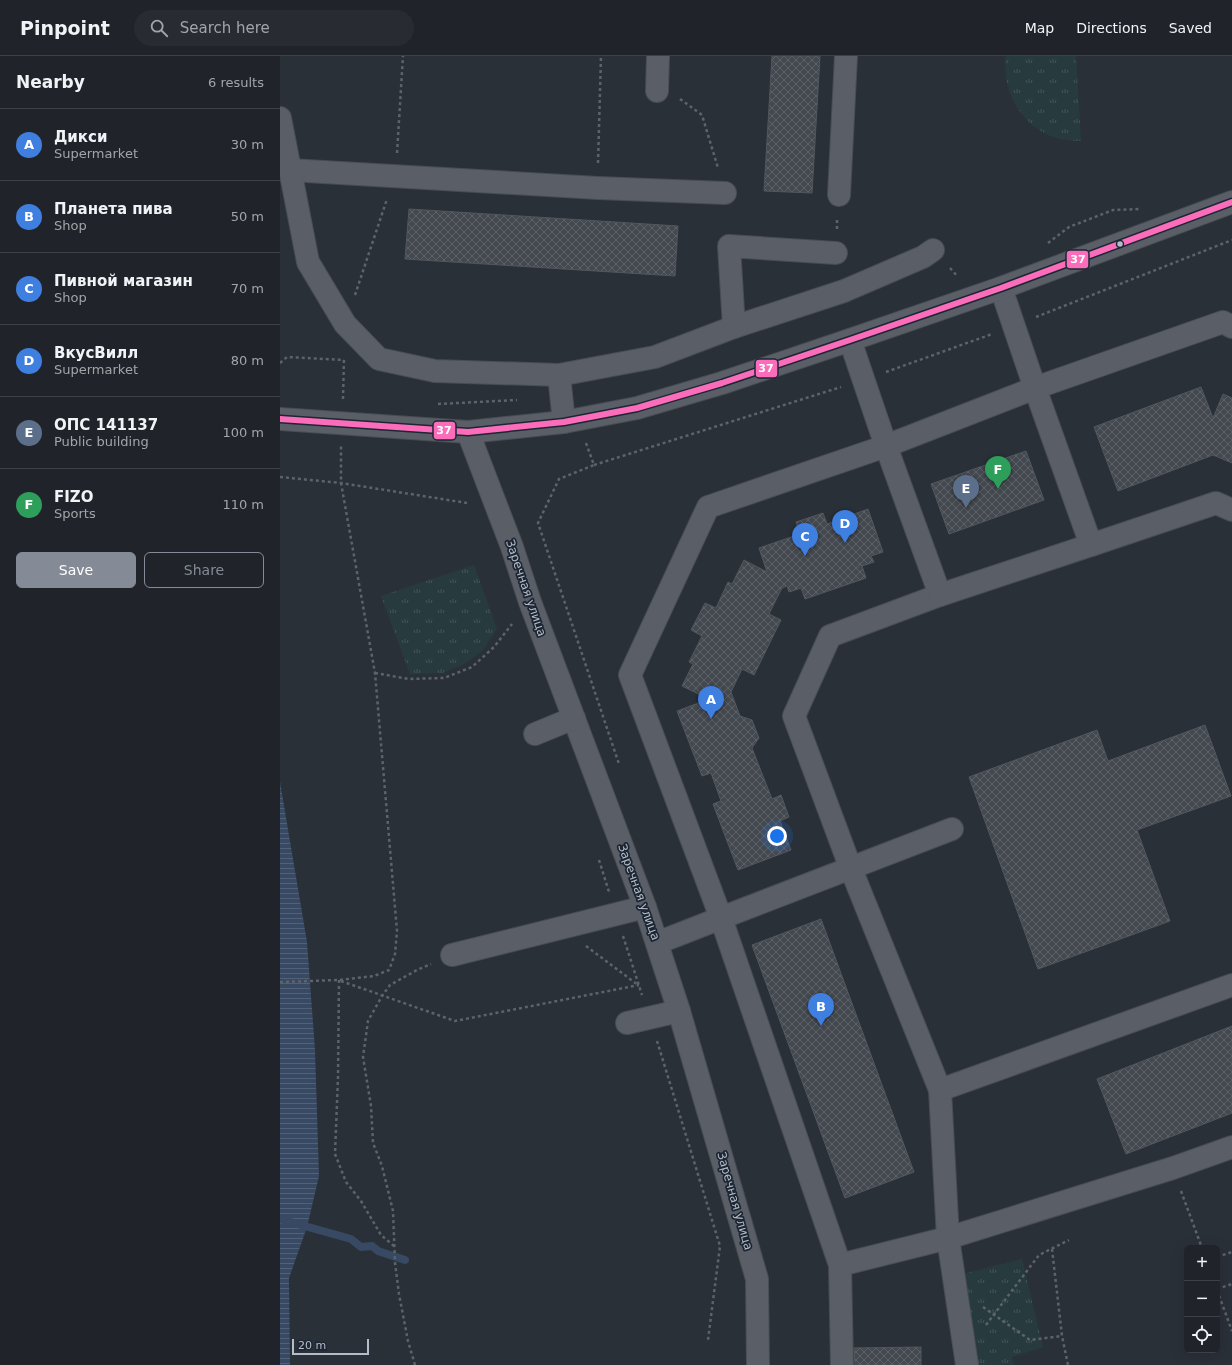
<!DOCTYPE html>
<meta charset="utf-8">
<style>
:root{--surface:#20242a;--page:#282c32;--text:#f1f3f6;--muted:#a2a4a8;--line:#3d4147;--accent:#848b96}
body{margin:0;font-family:"DejaVu Sans",sans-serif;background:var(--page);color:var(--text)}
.controls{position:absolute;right:12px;bottom:12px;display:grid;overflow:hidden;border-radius:6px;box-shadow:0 4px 16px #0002}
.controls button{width:36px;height:36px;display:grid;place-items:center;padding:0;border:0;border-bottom:1px solid var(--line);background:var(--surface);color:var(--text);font:20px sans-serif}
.scale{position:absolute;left:12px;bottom:10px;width:77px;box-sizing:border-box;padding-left:4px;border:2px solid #b4bcc9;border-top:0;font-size:11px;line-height:14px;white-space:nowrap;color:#b4bcc9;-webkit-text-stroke:3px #1d2633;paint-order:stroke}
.you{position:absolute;left:497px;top:780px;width:14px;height:14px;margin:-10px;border:3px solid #fff;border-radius:50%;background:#1a73e8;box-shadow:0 0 0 6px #1a73e833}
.badge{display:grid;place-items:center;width:26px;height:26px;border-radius:50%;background:var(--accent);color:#fff;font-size:13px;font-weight:700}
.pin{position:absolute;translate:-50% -33px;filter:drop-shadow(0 1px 2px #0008)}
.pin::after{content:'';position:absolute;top:21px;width:14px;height:12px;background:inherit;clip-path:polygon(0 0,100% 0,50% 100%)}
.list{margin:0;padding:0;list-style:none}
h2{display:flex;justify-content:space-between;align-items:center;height:52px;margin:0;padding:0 16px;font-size:17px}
h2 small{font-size:13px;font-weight:400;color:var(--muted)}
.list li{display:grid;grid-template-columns:26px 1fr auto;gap:12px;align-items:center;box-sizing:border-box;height:72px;padding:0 16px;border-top:1px solid var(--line)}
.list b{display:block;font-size:15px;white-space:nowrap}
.list p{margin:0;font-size:13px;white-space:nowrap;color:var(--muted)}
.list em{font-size:13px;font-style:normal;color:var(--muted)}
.actions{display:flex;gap:8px;padding:12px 16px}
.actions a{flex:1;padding:9px 0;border:1px solid var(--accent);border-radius:6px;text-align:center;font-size:14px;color:var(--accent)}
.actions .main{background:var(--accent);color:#fff}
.icon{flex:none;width:22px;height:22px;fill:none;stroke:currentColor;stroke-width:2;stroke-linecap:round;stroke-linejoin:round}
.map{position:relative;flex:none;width:952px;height:1309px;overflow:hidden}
header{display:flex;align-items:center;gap:24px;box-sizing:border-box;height:56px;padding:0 20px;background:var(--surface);border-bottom:1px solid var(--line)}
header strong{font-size:19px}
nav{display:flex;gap:22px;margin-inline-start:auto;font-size:14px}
.search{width:280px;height:36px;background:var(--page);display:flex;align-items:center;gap:10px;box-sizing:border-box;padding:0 14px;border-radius:22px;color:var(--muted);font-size:15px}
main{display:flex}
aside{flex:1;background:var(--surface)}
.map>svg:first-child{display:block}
.grass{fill:url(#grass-tufts)}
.water{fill:url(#water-rules)}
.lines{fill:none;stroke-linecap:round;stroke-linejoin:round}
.stream{stroke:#384963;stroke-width:8}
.building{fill:url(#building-cross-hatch);stroke:#52575f}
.minor-casing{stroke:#484c53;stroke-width:24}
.path{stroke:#5d636a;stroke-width:2.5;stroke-dasharray:3 3;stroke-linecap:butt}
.minor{stroke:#5a5e66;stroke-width:22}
.bus-1-casing{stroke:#1d2633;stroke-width:9}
.bus-1{stroke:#fb6dba;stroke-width:6}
.bus-dot{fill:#b4bcc9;stroke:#1d2633;stroke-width:1.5}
.labels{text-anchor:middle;stroke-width:3.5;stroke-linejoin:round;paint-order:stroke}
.street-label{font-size:12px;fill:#b4bcc9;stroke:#1d2633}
.line-badge{stroke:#1d2633;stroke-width:1.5}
.badge-label{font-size:11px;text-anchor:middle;font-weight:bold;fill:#fff}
</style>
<header>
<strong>Pinpoint</strong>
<div class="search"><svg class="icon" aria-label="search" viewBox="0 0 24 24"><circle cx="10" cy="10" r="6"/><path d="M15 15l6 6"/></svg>Search here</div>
<nav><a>Map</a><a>Directions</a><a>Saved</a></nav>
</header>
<main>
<aside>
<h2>Nearby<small>6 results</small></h2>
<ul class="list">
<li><span class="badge" style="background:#3f7fe0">A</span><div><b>Дикси</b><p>Supermarket</p></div><em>30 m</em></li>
<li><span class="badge" style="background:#3f7fe0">B</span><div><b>Планета пива</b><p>Shop</p></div><em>50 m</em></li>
<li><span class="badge" style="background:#3f7fe0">C</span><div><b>Пивной магазин</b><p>Shop</p></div><em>70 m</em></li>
<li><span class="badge" style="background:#3f7fe0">D</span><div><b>ВкусВилл</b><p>Supermarket</p></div><em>80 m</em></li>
<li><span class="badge" style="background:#5c6f8a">E</span><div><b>ОПС 141137</b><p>Public building</p></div><em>100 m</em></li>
<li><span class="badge" style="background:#2e9e5b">F</span><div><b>FIZO</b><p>Sports</p></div><em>110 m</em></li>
</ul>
<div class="actions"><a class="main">Save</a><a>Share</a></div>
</aside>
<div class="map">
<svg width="952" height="1309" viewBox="0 0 952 1309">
<defs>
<pattern id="grass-tufts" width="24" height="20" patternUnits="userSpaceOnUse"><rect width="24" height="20" fill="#273a3e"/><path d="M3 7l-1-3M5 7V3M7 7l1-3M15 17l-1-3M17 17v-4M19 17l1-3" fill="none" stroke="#445559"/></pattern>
<pattern id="water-rules" width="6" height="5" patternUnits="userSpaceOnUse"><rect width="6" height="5" fill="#384963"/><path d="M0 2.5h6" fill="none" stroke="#526178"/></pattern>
<pattern id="building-cross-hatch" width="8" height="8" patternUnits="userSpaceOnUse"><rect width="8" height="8" fill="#444950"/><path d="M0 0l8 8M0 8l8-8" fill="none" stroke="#5d6168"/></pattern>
</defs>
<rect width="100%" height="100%" fill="#2a3038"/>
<!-- grass -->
<g class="grass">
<path d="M726 0H796L801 85C796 85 791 85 786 84 746 78 721 39 726 0Z"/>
<path d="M194 509 217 573 204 593 186 607 163 617 130 618 101 540Z"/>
<path d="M742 1203 763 1291 732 1301 734 1309H696L679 1219Z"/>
</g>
<!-- water -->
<path class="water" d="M0 726 27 886 35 994 39 1120 27 1171 9 1222 10 1309H0Z"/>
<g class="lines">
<!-- stream -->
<path class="stream" d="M0 1163 71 1183 81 1191 92 1190 98 1195 125 1204"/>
</g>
<!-- building -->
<g class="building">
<path d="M492 0H540L532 137 484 135Z"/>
<path d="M129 153 398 170 395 220 125 203Z"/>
<path d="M921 331 933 362 943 338 952 342V407L933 399 838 435 814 371Z"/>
<path d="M746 395 764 444 669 478 651 428Z"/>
<path d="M588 453 603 496 591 500 594 506 582 510 586 522 525 543 521 532 509 536 507 530 502 532 489 558 501 564 474 619 462 613 451 636 460 660 472 664 479 682 472 692 492 743 501 739 509 761 500 765 511 794 458 814 433 748 441 745 431 717 422 720 397 655 429 643 402 630 413 608 409 606 422 580 411 574 425 547 436 552 448 526 452 528 464 504 487 516 479 492 520 478 516 466 543 457 547 468Z"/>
<path d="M925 669 951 740 857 774 890 865 758 913 689 721 817 674 828 705Z"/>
<path d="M541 863 634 1116 565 1142 472 889Z"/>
<path d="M952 970V1057L846 1098 817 1023Z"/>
<path d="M641 1291V1309H575L574 1292Z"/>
</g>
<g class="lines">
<defs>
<g id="minor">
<path d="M377 35 378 0"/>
<path d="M0 62 28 206 65 268 99 303 155 315 279 319 284 366"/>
<path d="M9 114 318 132 445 137"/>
<path d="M559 139 566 0"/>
<path d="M721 232 755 332 811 489 936 447 952 454"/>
<path d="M454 271 449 190 556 197"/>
<path d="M570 284 606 390 660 539 550 580 514 660 571 813 660 1034 668 1182 687 1309"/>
<path d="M279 319 375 301 454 271 564 235 643 201 653 194"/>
<path d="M0 363 188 376 284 366 357 352 442 327 570 284 721 232 952 146"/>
<path d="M188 376 232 491 250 546 365 851 399 955 477 1223 478 1309"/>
<path d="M660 539 811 489"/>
<path d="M255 678 294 662"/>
<path d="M672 773 441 862 350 619 428 451 606 390 755 332 943 266 952 271"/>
<path d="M377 887 441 862 560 1209 562 1309"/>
<path d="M172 899 365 851"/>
<path d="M347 967 399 955"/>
<path d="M660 1034 952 929"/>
<path d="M560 1209 668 1182 893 1112 952 1091"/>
</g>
</defs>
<!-- minor casing -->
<use href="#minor" class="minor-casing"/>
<!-- path -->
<g class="path">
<path d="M400 43 422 59 438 112"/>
<path d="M117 97 123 0"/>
<path d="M318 107 321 0"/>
<path d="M557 173V162"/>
<path d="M768 187 789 171 833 154 861 153"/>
<path d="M670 212 678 221"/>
<path d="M75 239 107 143"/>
<path d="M756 261 952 184"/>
<path d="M0 307 7 301 64 304"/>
<path d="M606 316 712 278"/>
<path d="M63 343 64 302"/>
<path d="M158 348 237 344"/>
<path d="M306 387 314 409 279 423 258 467 339 708"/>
<path d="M314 409 561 331"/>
<path d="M0 421 61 427 187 447"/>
<path d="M95 617 129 623 164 622 192 611 214 591 232 568"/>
<path d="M319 804 329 836"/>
<path d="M343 880 362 939"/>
<path d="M306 890 358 929"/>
<path d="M59 924 58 1021 55 1098 66 1126 81 1145 101 1179 114 1190"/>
<path d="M61 925 175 965 359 929"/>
<path d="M0 926 59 924 94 920 109 914 115 898 117 875 95 617 61 427V390"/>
<path d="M377 985 440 1190 428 1284"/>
<path d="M901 1135 922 1192"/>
<path d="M772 1193 782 1280 788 1309"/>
<path d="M937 1201 952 1196"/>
<path d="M937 1233 952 1228"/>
<path d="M937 1234 952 1275"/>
<path d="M703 1251 750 1284 782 1280"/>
<path d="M706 1269 759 1199 789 1184"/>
<path d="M135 1309 128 1285 119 1238 115 1207 113 1155 102 1110 93 1087 91 1050 83 1001 88 965 102 940 110 929 137 914 151 908"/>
</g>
<!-- minor -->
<use href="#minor" class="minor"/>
<defs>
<path id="bus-1" d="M0 363 188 376 284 366 357 352 442 327 570 284 721 232 952 146"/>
</defs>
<!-- bus-1 casing -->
<use href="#bus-1" class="bus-1-casing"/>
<!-- bus-1 -->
<use href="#bus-1" class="bus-1"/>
</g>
<!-- markers -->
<circle class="bus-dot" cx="840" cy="188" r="3.5"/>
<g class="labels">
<!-- street labels -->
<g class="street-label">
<text transform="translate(246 532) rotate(71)" y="4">Заречная улица</text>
<text transform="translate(359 836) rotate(70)" y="4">Заречная улица</text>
<text transform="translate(455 1145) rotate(74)" y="4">Заречная улица</text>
</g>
</g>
<g class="line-badge">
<rect x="786" y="194" width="23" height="19" rx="4" fill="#fb6dba"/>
<rect x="475" y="303" width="23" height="19" rx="4" fill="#fb6dba"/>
<rect x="153" y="365" width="23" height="19" rx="4" fill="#fb6dba"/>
</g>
<g class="badge-label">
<text x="798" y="207">37</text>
<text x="486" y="316">37</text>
<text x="164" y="378">37</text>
</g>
</svg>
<div class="controls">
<button>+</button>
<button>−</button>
<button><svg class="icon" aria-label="locate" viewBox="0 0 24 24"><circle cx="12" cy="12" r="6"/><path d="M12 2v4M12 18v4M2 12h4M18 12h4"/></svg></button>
</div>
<div class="scale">20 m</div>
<div class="you"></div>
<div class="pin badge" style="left:431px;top:663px;background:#3f7fe0">A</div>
<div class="pin badge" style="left:541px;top:970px;background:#3f7fe0">B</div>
<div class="pin badge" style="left:525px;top:500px;background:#3f7fe0">C</div>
<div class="pin badge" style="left:565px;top:487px;background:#3f7fe0">D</div>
<div class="pin badge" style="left:686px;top:452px;background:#5c6f8a">E</div>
<div class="pin badge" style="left:718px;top:433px;background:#2e9e5b">F</div>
</div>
</main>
